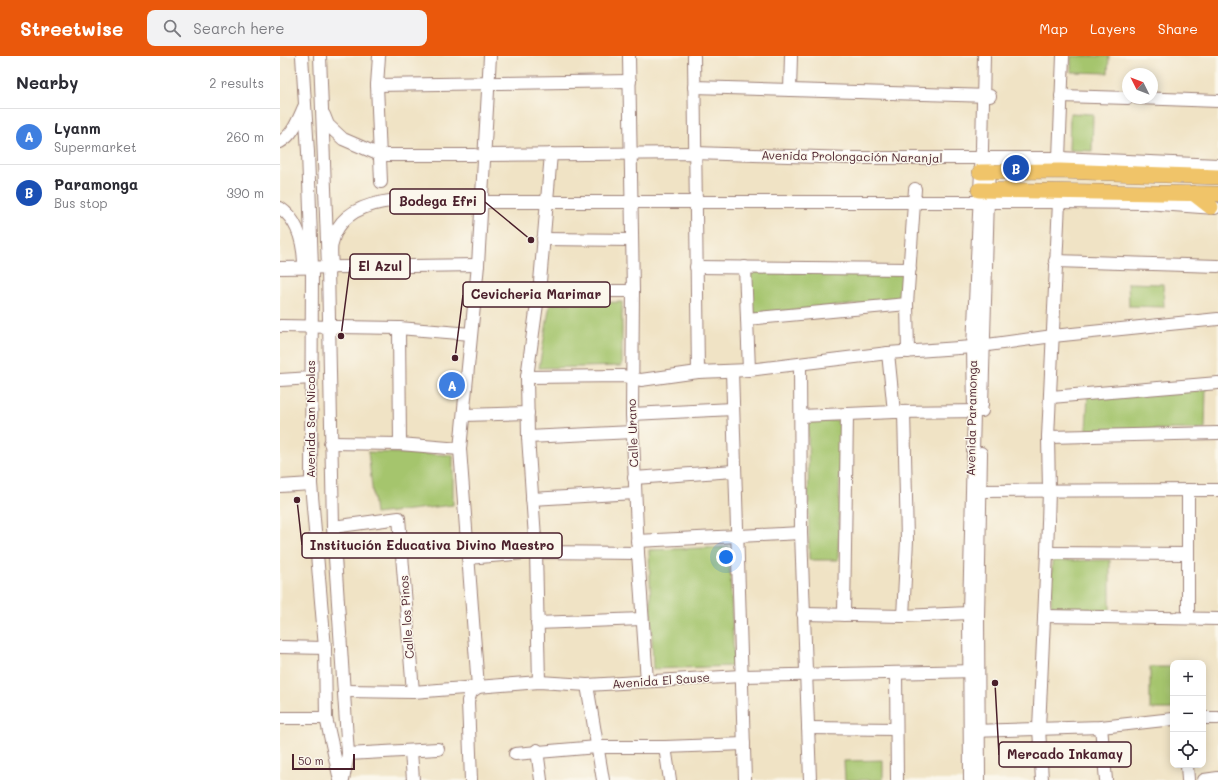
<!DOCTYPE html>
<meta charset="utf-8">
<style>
:root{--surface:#fff;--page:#f2f2f3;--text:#2b2b33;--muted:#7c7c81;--line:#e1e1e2;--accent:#ea580c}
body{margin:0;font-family:Mali,sans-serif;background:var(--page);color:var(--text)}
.controls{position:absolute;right:12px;bottom:12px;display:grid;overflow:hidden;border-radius:8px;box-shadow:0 2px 10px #0003}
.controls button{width:36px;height:36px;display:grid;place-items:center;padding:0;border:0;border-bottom:1px solid var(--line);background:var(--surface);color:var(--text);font:20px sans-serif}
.compass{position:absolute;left:842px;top:12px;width:36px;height:36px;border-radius:50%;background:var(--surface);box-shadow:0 2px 10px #0003;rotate:312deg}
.scale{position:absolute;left:12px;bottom:10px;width:63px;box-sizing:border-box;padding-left:4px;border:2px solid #4a1f2b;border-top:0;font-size:11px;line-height:14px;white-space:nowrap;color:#4a1f2b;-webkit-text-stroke:3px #fbf7ec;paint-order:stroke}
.you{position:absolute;left:446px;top:501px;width:14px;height:14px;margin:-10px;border:3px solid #fff;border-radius:50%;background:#1a73e8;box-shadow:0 0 0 6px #1a73e833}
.badge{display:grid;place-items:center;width:26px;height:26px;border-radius:50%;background:var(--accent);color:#fff;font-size:13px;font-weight:700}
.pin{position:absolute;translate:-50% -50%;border:2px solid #fff;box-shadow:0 1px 4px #0006}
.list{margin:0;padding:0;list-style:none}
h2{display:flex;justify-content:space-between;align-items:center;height:52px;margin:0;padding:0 16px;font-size:17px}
h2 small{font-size:13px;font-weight:400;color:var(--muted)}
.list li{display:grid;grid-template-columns:26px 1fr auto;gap:12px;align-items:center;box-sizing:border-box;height:56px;padding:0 16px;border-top:1px solid var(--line)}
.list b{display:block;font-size:15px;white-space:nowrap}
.list p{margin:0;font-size:13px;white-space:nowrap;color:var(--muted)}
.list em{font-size:13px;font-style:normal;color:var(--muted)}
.icon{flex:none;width:22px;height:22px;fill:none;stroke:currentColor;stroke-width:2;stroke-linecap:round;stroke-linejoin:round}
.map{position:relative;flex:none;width:938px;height:724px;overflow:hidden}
header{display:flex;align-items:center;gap:24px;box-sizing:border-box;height:56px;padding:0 20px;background:var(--accent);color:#fff}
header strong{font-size:19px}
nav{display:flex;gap:22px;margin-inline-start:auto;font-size:14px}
.search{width:280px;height:36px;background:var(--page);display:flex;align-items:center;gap:10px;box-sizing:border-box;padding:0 14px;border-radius:8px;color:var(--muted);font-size:15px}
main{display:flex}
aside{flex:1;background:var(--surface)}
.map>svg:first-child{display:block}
.green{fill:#a5c56d;stroke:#78724c}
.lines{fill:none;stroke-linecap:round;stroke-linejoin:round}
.minor-casing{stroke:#9d8178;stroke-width:14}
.major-casing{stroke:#9d8178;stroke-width:16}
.minor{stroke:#fff;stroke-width:12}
.major{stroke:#f0c469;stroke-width:15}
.labels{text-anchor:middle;stroke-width:3;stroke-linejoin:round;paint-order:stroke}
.street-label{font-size:12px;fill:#4a1f2b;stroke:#fbf7ec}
.leader{fill:none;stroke:#4a1f2b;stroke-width:1.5}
.callout-dot{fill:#4a1f2b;stroke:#fbf7ec;stroke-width:1.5}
.callout{fill:#fbf7ec;stroke:#4a1f2b;stroke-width:1.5}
.callout-label{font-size:13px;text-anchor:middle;font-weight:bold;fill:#4a1f2b}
</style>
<header>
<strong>Streetwise</strong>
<div class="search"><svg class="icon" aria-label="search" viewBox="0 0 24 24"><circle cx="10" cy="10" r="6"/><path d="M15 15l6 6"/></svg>Search here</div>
<nav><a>Map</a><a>Layers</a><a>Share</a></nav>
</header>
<main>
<aside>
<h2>Nearby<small>2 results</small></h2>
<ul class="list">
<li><span class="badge" style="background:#3f7fe0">A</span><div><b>Lyanm</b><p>Supermarket</p></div><em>260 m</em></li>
<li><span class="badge" style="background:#1a4fb4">B</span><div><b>Paramonga</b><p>Bus stop</p></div><em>390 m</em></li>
</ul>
</aside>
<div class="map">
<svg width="938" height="724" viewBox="0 0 938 724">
<rect width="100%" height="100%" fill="#fbf7ec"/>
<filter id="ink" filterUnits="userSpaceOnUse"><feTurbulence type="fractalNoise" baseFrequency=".025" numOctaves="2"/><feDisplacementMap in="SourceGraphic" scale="8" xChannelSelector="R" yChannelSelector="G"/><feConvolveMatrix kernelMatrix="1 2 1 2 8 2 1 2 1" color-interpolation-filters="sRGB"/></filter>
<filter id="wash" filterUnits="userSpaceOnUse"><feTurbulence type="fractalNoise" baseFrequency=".012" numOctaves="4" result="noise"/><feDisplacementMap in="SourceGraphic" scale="16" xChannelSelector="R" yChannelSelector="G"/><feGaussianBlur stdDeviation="0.9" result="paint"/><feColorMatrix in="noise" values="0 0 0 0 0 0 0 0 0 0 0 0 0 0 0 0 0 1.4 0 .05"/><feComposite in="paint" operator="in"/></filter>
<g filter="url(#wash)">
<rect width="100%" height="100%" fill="#f0e3c5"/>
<!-- green -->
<g class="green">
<path d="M791 0H829L828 17 791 16Z"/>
<path d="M790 57 813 58 812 95 789 94Z"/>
<path d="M468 216H624V244L471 258Z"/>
<path d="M848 227 883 228 884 251 849 250Z"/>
<path d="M342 246V310L259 312 270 248Z"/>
<path d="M926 331 925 373 806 374 808 338Z"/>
<path d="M561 364 558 504H529L528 366Z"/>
<path d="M88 396 173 399V449L95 458Z"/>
<path d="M449 491 454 610 373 613 369 494Z"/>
<path d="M830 504V555L771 554 772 505Z"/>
<rect x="870" y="611" width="22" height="42"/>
<path d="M603 704V724H565L564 705Z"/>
</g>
</g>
<g filter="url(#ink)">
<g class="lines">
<defs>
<g id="minor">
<path d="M22 0 28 96 32 212 31 428 45 592 46 662 60 724"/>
<path d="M40 0 48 212 53 471 68 698 63 724"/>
<path d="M99 0 97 29 101 126"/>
<path d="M349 0 353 235 352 358 358 497 367 625"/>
<path d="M414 0 418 316"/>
<path d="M97 29 350 25"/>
<path d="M414 31 710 40"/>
<path d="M510 34 511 0"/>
<path d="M781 40 848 42"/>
<path d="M857 42 938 45"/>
<path d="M44 59 48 69 63 83 100 99H195"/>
<path d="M0 86C13 79 18 64 24 51"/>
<path d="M205 99 415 97 570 102H779L938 109"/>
<path d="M779 102 783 0"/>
<path d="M0 152C18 164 23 186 24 206"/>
<path d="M263 183 352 184"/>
<path d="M775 205 938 210"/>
<path d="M416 211 630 213"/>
<path d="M465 211 469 314"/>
<path d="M0 212 198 209"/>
<path d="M52 212C52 204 50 195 52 187 64 129 158 145 202 146H779L865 147 935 152"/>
<path d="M259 235H353"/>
<path d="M467 263 627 248"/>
<path d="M0 270 119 272 191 278"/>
<path d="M119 272 120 388"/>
<path d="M628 296 627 248 635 133"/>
<path d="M608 297 614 356"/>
<path d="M520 308 521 477 530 724"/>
<path d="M452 315 465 724"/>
<path d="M247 321 343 320 361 324 418 316 469 314 608 297 693 291 773 280 938 263"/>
<path d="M0 324 31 322"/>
<path d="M771 341 938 327"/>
<path d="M702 349 709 107"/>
<path d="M352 358 453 353"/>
<path d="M184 359 248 357"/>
<path d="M521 360 614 356 702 355"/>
<path d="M248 381 353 376"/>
<path d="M768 381 938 377"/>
<path d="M50 387 120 388 180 393"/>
<path d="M354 422 454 415"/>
<path d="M0 430 31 428"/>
<path d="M693 435 938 434"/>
<path d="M252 443 355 437"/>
<path d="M53 471 119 462 133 636"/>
<path d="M357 485 521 477"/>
<path d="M767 497 908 498"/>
<path d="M188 502 256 496 358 497"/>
<path d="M523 558 623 560 689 557"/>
<path d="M564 559 567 359"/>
<path d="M623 560 627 484 624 356"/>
<path d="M764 560 938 563"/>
<path d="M908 562V434"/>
<path d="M257 567 362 563"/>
<path d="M0 591 45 592"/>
<path d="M616 618 617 724"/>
<path d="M259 626 256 496 248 381 247 321 260 226 271 98"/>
<path d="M307 629 323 724"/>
<path d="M65 635 133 636 259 626 307 629 461 620 697 615"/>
<path d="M0 662H46"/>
<path d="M923 662H938"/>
<path d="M821 671 826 724"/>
<path d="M528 672 616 673"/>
<path d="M691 675 821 671 893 663"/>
<path d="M385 691 390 724"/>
<path d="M257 694 261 724"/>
<path d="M131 695 133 724"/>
<path d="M68 698 158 693"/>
<path d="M235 698 317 691H385L464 688"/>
<path d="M907 709 908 724"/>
<path d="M191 724 188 645 191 636 198 631 180 393 198 209 210 0"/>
<path d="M690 724 689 557 694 355 693 291 702 92 704 0"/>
<path d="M699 724 698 562 701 397"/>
<path d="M762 724 759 672 767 497 769 435 768 381 779 146"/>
<path d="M924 724 938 722"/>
</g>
<g id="major">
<path d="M700 116 780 115 938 121"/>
<path d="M699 134 938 138"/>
<path d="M913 137 931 151"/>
</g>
</defs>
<!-- minor casing -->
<use href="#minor" class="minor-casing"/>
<!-- major casing -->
<use href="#major" class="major-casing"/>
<!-- minor -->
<use href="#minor" class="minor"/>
<!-- major -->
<use href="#major" class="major"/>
</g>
</g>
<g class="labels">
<!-- street labels -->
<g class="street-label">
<text transform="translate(572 101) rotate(1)" y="4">Avenida Prolongación Naranjal</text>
<text transform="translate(692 362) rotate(-89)" y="4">Avenida Paramonga</text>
<text transform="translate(31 363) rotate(-90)" y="4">Avenida San Nicolas</text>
<text transform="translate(353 377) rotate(-92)" y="4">Calle Urano</text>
<text transform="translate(127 561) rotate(-94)" y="4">Calle los Pinos</text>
<text transform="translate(381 625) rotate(-4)" y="4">Avenida El Sause</text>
</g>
</g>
<!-- callouts -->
<path class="leader" d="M251 184L205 146M61 280L70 211M175 302L183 239M17 444L22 489M715 627L719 699"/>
<g class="callout-dot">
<circle cx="251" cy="184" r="4"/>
<circle cx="61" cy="280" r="4"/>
<circle cx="175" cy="302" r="4"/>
<circle cx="17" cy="444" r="4"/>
<circle cx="715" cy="627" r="4"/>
</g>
<g class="callout">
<rect x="110" y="133" width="95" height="25" rx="4"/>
<rect x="70" y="198" width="60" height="25" rx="4"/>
<rect x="183" y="226" width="147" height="25" rx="4"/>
<rect x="22" y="477" width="260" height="25" rx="4"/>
<rect x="719" y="686" width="132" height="25" rx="4"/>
</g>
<g class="callout-label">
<text x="158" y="150">Bodega Efri</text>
<text x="100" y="215">El Azul</text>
<text x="256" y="243">Cevicheria Marimar</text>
<text x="152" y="494">Institución Educativa Divino Maestro</text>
<text x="785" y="703">Mercado Inkamay</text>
</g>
</svg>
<div class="controls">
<button>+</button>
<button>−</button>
<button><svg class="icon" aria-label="locate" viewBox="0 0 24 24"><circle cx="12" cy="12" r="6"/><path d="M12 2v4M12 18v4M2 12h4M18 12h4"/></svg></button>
</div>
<svg class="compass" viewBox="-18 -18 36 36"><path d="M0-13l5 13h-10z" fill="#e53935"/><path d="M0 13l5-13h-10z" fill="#7c7c81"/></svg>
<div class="scale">50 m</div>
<div class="you"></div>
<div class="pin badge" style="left:172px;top:329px;background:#3f7fe0">A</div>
<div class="pin badge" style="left:736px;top:112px;background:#1a4fb4">B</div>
</div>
</main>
